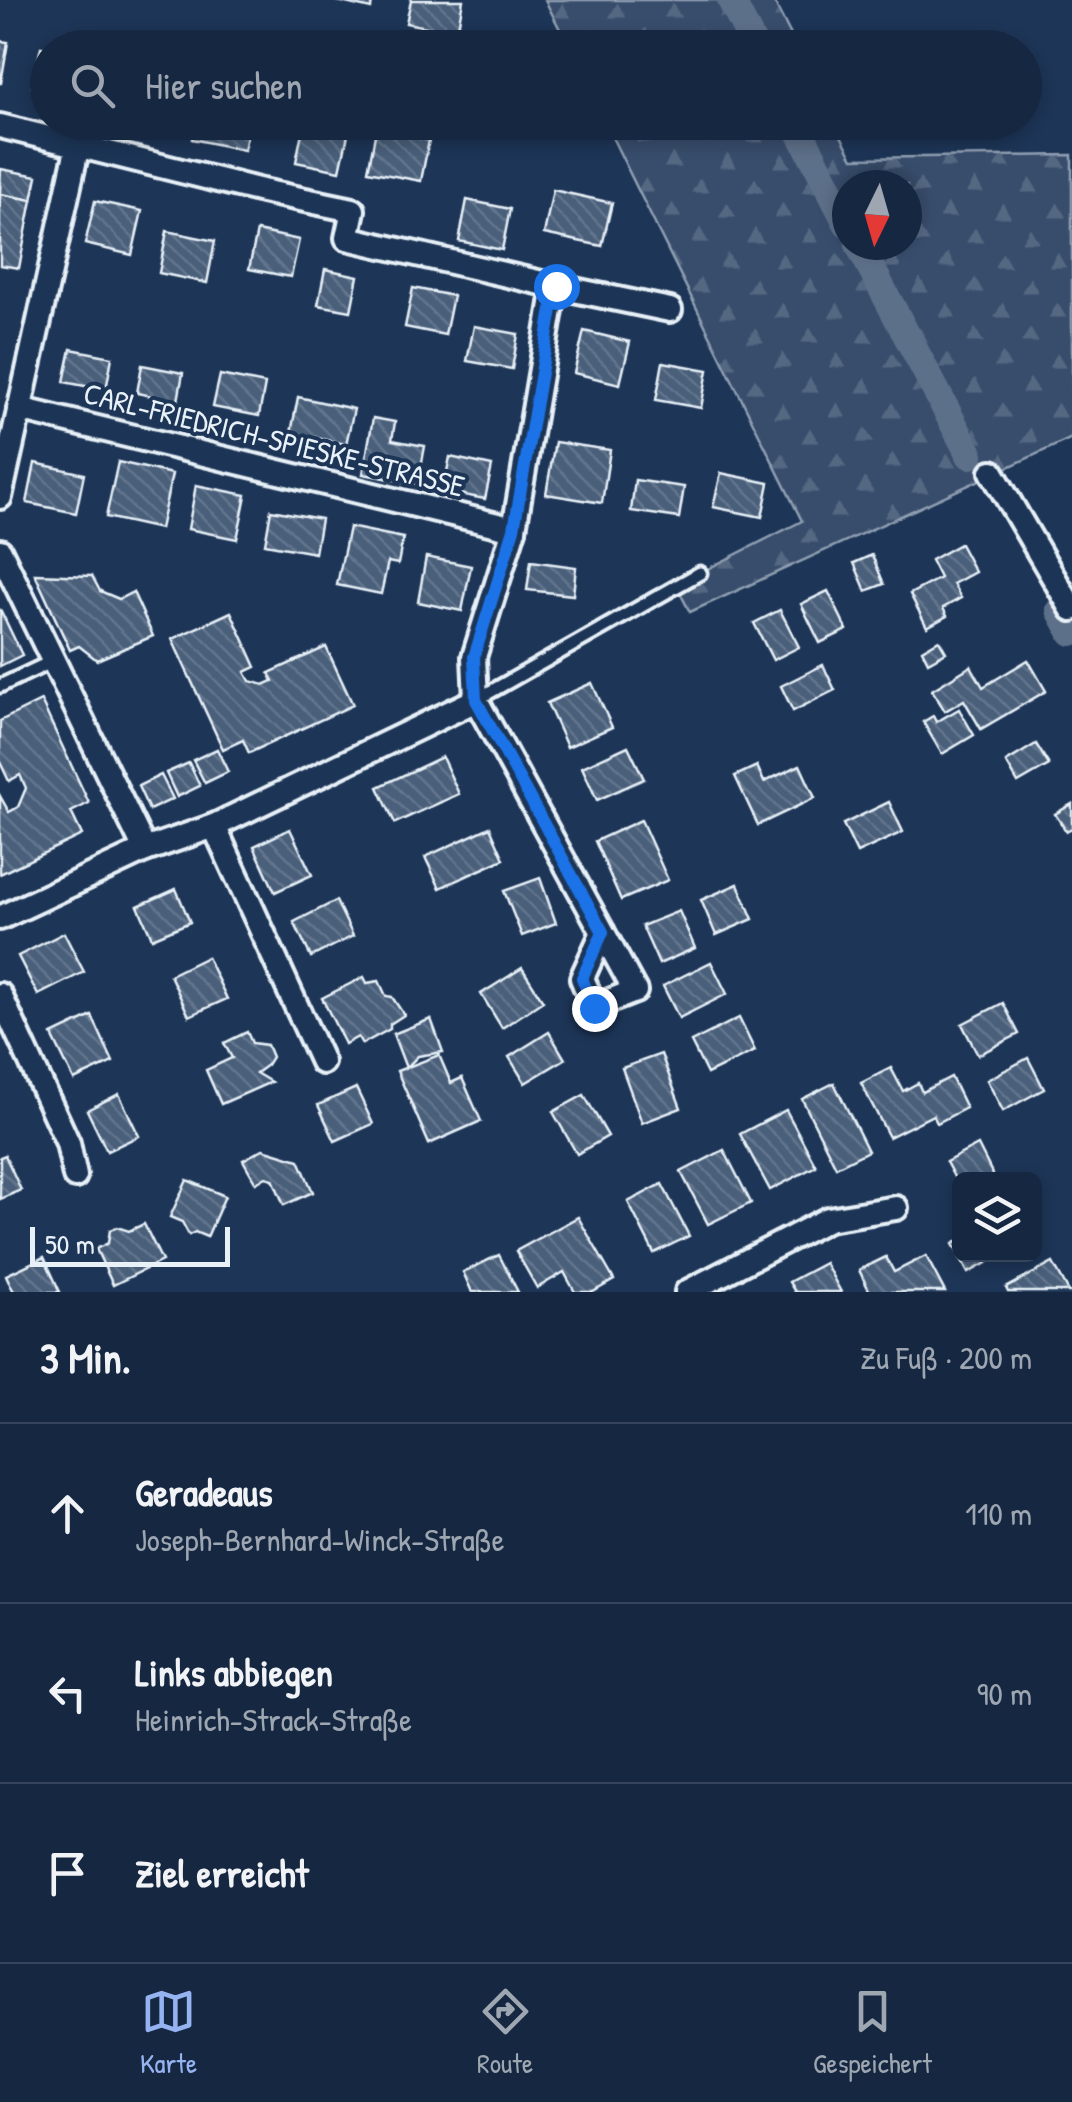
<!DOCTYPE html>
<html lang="de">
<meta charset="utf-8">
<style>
:root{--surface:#162841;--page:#1f3048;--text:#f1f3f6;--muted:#9ea6b1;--line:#35445a;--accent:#95b2f1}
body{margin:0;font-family:"Patrick Hand",sans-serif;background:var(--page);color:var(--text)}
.controls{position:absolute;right:30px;bottom:30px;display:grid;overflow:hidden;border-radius:15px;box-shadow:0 5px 15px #0003}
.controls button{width:90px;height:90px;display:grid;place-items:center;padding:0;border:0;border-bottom:2px solid var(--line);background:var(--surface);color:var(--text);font:50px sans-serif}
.compass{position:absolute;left:832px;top:170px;width:90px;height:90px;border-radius:50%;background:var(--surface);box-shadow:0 5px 15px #0003;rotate:185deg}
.scale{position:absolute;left:30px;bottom:25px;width:200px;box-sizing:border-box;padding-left:10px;border:5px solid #e8f1f8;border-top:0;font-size:28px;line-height:35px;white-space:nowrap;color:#e8f1f8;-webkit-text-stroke:8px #1d3557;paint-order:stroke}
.stop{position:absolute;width:30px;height:30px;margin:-22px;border:8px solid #1a73e8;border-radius:50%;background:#fff}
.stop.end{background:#1a73e8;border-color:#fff;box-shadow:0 2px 10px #0008}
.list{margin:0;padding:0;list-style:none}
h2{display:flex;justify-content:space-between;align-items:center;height:130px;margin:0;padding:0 40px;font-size:42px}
h2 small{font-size:32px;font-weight:400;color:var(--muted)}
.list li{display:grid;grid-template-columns:65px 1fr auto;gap:30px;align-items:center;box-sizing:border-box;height:180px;padding:0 40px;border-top:2px solid var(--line)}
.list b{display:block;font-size:38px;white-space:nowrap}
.list p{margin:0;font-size:32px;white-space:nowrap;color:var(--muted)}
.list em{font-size:32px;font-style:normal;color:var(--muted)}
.icon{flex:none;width:55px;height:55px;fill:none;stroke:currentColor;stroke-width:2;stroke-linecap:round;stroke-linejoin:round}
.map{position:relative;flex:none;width:1072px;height:1292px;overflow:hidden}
.search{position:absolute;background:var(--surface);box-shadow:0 5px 15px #0003;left:30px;right:30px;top:30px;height:110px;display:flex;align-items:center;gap:25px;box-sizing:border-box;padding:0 35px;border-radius:55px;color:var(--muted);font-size:38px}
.sheet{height:670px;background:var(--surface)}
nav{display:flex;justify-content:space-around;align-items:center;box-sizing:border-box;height:140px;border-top:2px solid var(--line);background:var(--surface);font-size:28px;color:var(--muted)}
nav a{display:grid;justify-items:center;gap:5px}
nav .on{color:var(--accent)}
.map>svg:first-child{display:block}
.forest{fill:url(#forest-firs);stroke:#909fb2;stroke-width:2.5;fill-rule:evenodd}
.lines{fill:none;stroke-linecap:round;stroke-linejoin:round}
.canal{stroke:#5d7089;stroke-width:28}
.building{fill:url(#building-back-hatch);stroke:#e8f1f8;stroke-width:2.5}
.service-casing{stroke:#e8f1f8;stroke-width:19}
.minor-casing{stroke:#e8f1f8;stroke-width:30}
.service{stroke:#1d3557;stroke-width:11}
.minor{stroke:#1d3557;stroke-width:22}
.route{stroke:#1a73e8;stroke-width:12}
.labels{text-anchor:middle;stroke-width:8;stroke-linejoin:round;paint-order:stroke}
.street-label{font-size:30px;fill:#e8f1f8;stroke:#1d3557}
</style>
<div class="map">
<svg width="1072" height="1292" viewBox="0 0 1072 1292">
<defs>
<pattern id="forest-firs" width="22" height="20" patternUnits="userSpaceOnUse" patternTransform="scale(2.5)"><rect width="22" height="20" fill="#374d6c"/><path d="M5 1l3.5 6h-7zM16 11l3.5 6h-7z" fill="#546782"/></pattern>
<pattern id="building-back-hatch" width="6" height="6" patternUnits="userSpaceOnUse" patternTransform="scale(2.5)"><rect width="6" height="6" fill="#495e7a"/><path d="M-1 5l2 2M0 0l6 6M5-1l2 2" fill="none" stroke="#63768e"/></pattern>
</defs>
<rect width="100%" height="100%" fill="#1d3557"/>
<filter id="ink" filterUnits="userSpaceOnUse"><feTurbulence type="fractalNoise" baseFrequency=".01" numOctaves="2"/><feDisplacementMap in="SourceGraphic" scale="20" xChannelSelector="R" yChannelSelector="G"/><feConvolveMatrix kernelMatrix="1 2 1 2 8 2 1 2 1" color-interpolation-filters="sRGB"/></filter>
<g filter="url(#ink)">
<!-- forest -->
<g class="forest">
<path d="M545 0H773L797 47H569Z"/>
<path d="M605 123H834L853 158 1072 155V438L690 612 676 585 802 521ZM847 185H907V245H847Z"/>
</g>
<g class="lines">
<!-- canal -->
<g class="canal">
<path d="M731 0 755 48"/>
<path d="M795 122 847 223"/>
<path d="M859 245 970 455"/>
<path d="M1060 610 1072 632"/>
</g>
</g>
<!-- building -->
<g class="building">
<path d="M333 0H372L371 9Z"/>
<path d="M411 0H463L457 33 406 23Z"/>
<path d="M0 41 8 42 1 83H0Z"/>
<path d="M41 47 48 48V91L32 87Z"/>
<path d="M195 122H250L244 150 192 139Z"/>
<path d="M304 122 349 130 340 171 296 162Z"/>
<path d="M376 130 429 140 421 181 368 171Z"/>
<path d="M1 169 37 176 32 200 0 194Z"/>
<path d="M553 190 612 203 602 246 544 234Z"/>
<path d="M0 194 32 200 19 268 0 265Z"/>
<path d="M467 200 510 209 502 250 459 241Z"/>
<path d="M95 201 142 211 132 255 85 244Z"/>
<path d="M167 231 215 241 207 283 159 273Z"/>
<path d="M257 231 299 240 291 277 249 269Z"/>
<path d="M325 269 358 276 351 311 318 305Z"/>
<path d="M413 288 453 296 445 335 405 327Z"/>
<path d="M474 326 518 334 512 369 467 361Z"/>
<path d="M584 331 630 342 620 384 574 373Z"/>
<path d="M71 349 112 357 106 390 64 382Z"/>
<path d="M663 362 708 370 701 408 656 400Z"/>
<path d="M142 365 183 373 178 401 137 393Z"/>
<path d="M220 375 265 384 259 416 213 407Z"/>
<path d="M298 397 354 409 346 444 291 433Z"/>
<path d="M373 418 395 422 392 440 425 446 418 484 363 474Z"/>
<path d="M555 442 610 450 602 503 546 494Z"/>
<path d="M450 457 492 466 485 499 443 491Z"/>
<path d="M118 462 172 474 160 529 106 517Z"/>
<path d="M35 463 84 474 76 513 27 503Z"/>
<path d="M721 473 769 483 762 517 713 507Z"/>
<path d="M635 480 684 487 679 518 631 511Z"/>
<path d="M196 485 246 495 237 539 188 529Z"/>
<path d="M271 510 321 519 315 553 265 544Z"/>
<path d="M349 527 403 538 398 564 388 562 381 594 337 585Z"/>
<path d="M960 544 975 572 953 584 961 598 943 608 947 616 927 627 910 594 940 578 931 560Z"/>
<path d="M872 555 884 584 866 591 854 563Z"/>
<path d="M426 557 471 566 462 611 418 602Z"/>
<path d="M531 561 576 567 573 595 527 590Z"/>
<path d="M35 574 92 576 100 591 119 599 133 592 153 636 97 660 79 646 70 650Z"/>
<path d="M828 591 847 630 820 643 801 604Z"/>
<path d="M0 609 22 655 0 666Z"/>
<path d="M780 610 799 647 773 660 754 623Z"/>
<path d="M231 612 256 667 245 672 250 681 264 685 273 681 269 673 326 647 353 705 249 753 243 740 223 749 172 639Z"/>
<path d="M939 640 946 652 928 662 922 650Z"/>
<path d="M1028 660 1046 691 981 729 964 700 945 711 932 690 971 666 983 687Z"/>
<path d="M823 665 835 690 793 711 781 686Z"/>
<path d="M592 683 612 727 567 747 547 703Z"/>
<path d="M41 701 89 803 71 812 82 835 0 874V796L9 812 18 807 26 788 20 775 9 781 0 762V721Z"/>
<path d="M959 709 974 735 942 754 923 722 933 716 936 722Z"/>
<path d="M1036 744 1049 765 1018 783 1006 762Z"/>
<path d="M628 746 644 779 597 800 582 767Z"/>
<path d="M217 749 228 772 205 783 193 760Z"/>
<path d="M442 757 459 794 395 823 378 787Z"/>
<path d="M189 763 200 786 177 797 166 773Z"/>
<path d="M800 765 815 798 758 825 735 776 757 766 764 782Z"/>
<path d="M161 775 173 799 149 810 138 786Z"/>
<path d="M889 802 903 832 857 853 843 824Z"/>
<path d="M1072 804V828L1066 831 1055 814Z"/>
<path d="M641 820 668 880 621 900 595 841Z"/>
<path d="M490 827 504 859 440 888 425 857Z"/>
<path d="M290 829 312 875 275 892 254 846Z"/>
<path d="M540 878 556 923 522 936 504 891Z"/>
<path d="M738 884 753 919 716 935 701 900Z"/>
<path d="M176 889 190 922 152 938 138 906Z"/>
<path d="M336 901 353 936 311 957 294 922Z"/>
<path d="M679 911 695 948 659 964 642 926Z"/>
<path d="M64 933 84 972 38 995 18 956Z"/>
<path d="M207 957 227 999 189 1016 170 975Z"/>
<path d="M711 962 727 994 679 1018 663 986Z"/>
<path d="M522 968 543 1001 502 1028 481 994Z"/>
<path d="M364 977 367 983 379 981 386 996 392 997 404 1015 390 1024V1029L362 1044 358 1037 345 1044 322 998Z"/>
<path d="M1003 1003 1019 1034 978 1055 962 1024Z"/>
<path d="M92 1016 113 1062 74 1080 52 1035Z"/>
<path d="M739 1018 755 1051 707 1074 691 1042Z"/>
<path d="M431 1019 443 1052 418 1056 406 1068 393 1034Z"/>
<path d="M247 1032 252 1043 267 1045 272 1057 267 1065 256 1073 271 1082 221 1104 206 1070 232 1058 224 1043Z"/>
<path d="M549 1032 565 1059 525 1083 509 1057Z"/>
<path d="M661 1054 681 1108 642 1123 622 1068Z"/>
<path d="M439 1055 451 1083 462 1078 481 1121 429 1144 397 1071Z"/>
<path d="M1028 1058 1044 1089 1003 1111 987 1080Z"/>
<path d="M891 1068 903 1091 918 1083 922 1092 951 1077 966 1108 937 1123 933 1115 889 1137 861 1083Z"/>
<path d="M834 1083 868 1151 836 1167 802 1099Z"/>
<path d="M356 1088 373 1124 335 1141 318 1105Z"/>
<path d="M119 1094 139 1136 107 1151 87 1110Z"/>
<path d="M584 1095 608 1136 577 1154 553 1112Z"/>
<path d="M786 1110 816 1166 770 1190 740 1134Z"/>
<path d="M978 1145 995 1179 960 1180V1188L946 1162Z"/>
<path d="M263 1149 299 1160 313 1192 284 1205 273 1179 266 1177 256 1183 243 1160Z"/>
<path d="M724 1150 751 1203 708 1224 681 1172Z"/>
<path d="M5 1155 21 1190 0 1199V1157Z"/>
<path d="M187 1180 225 1196 207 1237 195 1232 189 1235 182 1222 170 1217Z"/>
<path d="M662 1184 689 1236 654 1253 628 1202Z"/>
<path d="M578 1217 614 1280 593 1292H575L564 1272 537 1288 516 1251Z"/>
<path d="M144 1224 162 1261 113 1285 96 1249 108 1243 110 1230 117 1227 129 1231Z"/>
<path d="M960 1240V1254H1003L968 1273 953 1244Z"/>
<path d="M499 1255 518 1292H472L463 1272Z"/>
<path d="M926 1256 945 1292H870L859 1270 886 1257 894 1272Z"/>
<path d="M44 1257 60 1292H14L6 1275Z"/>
<path d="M825 1263 841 1292H795L789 1282Z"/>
<path d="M1053 1263 1069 1292H1008L1006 1288Z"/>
</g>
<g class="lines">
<defs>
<g id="service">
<path d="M0 686 53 661"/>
<path d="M476 700 700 573"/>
</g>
<g id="minor">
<path d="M0 126 262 191 353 210 347 238 555 286 514 529 474 657 476 700"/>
<path d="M555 286 670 310"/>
<path d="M19 409 514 529"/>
<path d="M992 472 1072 609"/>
<path d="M0 497 78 145"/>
<path d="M0 551 145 850"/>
<path d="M214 826 322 1062"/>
<path d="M0 918 145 850 214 826 476 700 635 991 594 1007 582 978 603 932"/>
<path d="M0 995 68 1143 75 1176"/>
<path d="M687 1292 828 1219 896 1208"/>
</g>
</defs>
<!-- service casing -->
<use href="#service" class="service-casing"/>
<!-- minor casing -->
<use href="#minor" class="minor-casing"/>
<!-- service -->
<use href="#service" class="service"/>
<!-- minor -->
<use href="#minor" class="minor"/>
</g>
</g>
<g class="lines" filter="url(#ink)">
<!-- route -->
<path class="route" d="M556 286 514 529 474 657 476 700 603 932 582 978 594 1008"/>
</g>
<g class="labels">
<!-- street labels -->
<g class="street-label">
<text transform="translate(274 440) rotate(14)" y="10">CARL-FRIEDRICH-SPIESKE-STRASSE</text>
</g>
</g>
</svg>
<div class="controls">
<button><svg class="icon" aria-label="layers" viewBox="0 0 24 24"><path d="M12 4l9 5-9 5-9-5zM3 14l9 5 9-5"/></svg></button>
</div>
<svg class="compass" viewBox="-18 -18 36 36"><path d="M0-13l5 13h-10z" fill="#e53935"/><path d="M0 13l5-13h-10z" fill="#9ea6b1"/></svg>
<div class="scale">50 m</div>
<div class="stop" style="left:556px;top:286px"></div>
<div class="stop end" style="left:594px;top:1008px"></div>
<div class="search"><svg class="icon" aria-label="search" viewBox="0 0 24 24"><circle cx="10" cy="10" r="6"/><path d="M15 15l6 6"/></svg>Hier suchen</div>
</div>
<section class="sheet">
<h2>3 Min.<small>Zu Fuß · 200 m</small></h2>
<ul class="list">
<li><svg class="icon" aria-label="ahead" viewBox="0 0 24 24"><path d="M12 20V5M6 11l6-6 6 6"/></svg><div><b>Geradeaus</b><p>Joseph-Bernhard-Winck-Straße</p></div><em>110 m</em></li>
<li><svg class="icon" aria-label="left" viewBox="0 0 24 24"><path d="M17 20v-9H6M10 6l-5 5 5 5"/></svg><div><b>Links abbiegen</b><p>Heinrich-Strack-Straße</p></div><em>90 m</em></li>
<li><svg class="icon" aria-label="arrive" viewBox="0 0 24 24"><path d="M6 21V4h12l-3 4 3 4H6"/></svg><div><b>Ziel erreicht</b></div></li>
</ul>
</section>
<nav>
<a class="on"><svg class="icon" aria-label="map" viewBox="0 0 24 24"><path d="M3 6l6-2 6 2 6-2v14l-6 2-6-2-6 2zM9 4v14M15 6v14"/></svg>Karte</a>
<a><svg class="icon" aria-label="directions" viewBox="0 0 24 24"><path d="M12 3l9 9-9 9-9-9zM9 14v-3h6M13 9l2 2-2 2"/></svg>Route</a>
<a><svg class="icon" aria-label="saved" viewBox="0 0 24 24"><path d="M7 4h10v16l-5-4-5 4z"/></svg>Gespeichert</a>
</nav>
